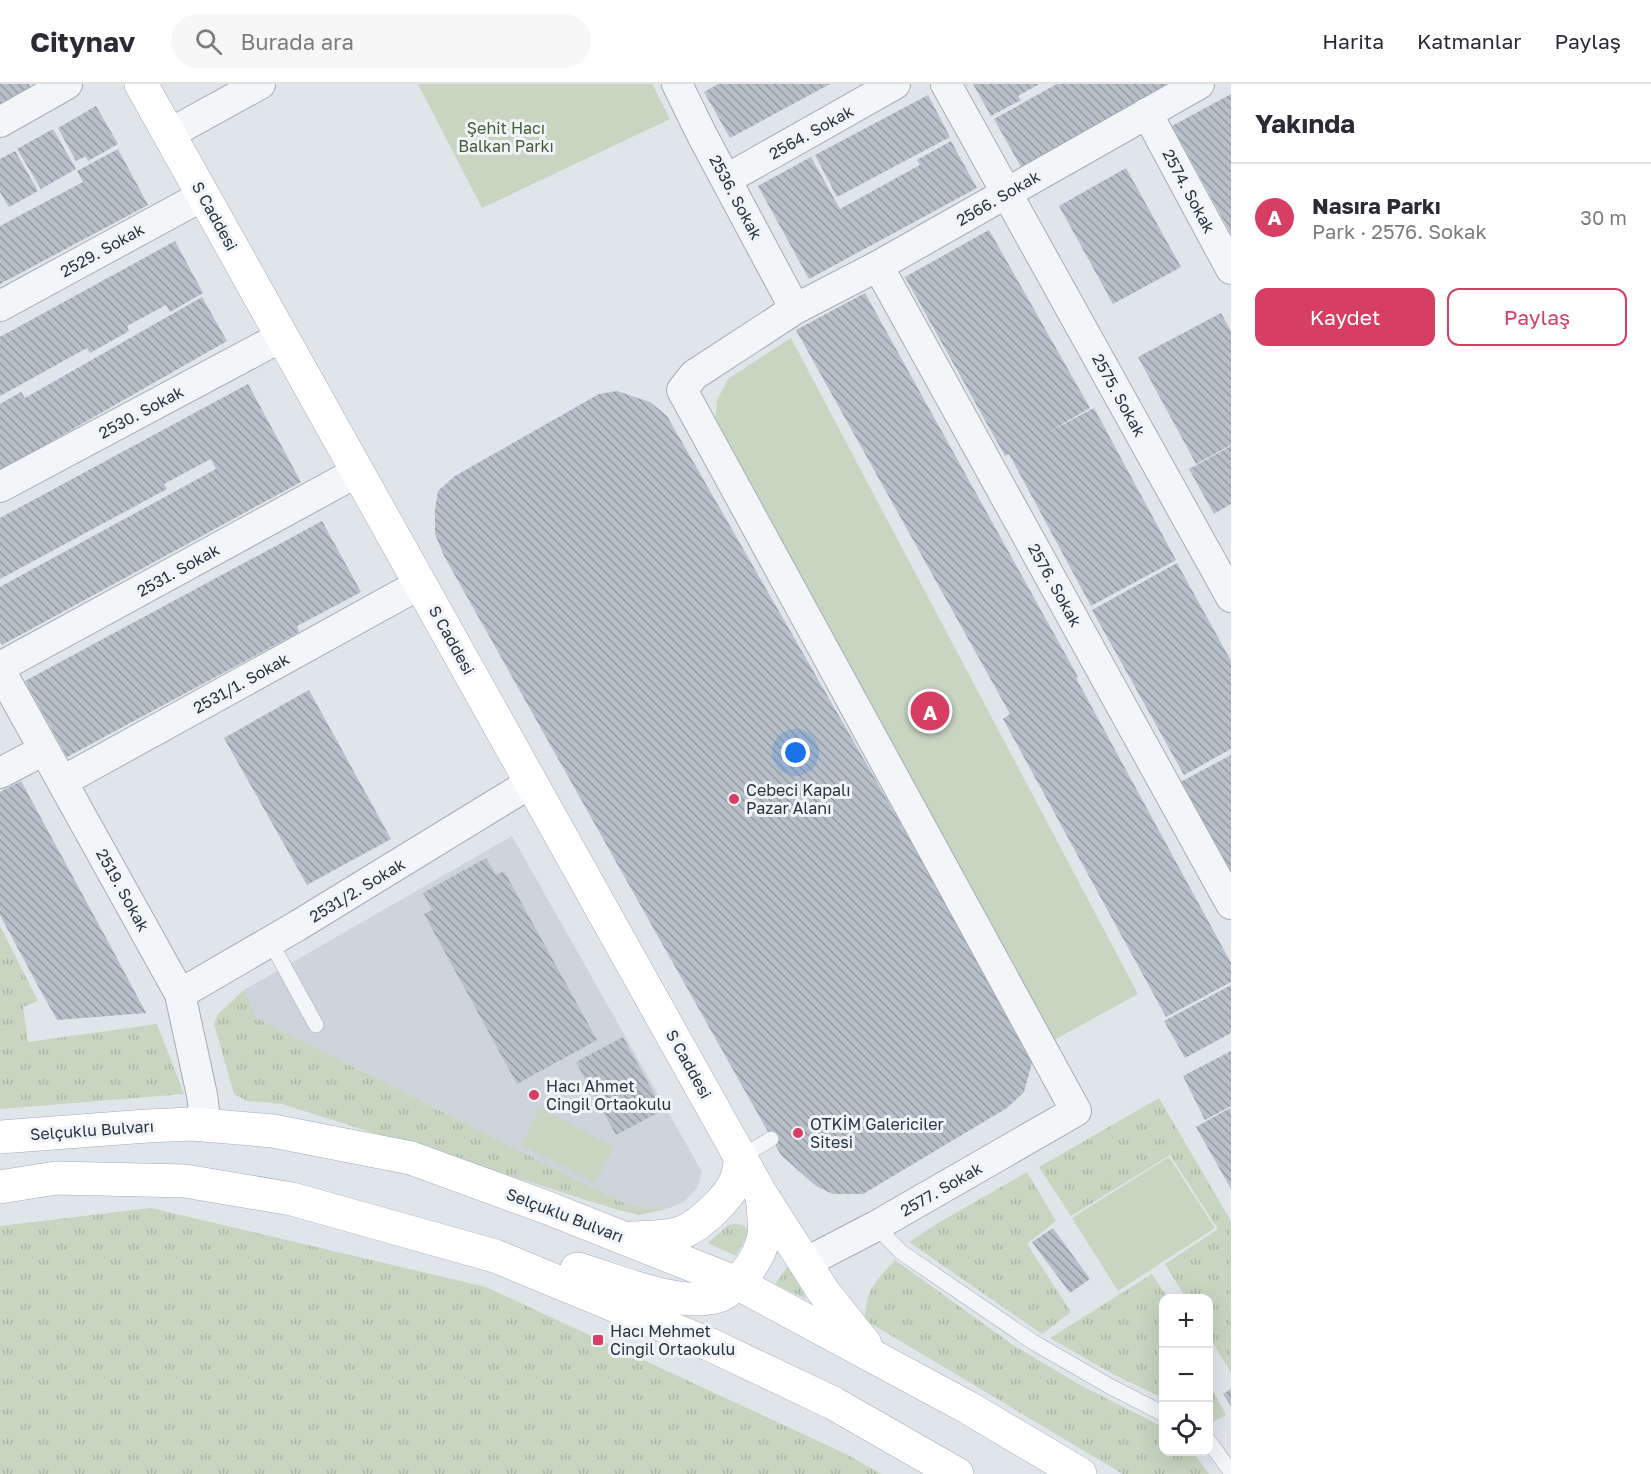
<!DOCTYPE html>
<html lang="tr">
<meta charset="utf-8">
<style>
:root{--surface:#fff;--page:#f7f7f7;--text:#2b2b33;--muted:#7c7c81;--line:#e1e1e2;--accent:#d63e64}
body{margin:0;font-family:"Golos Text",sans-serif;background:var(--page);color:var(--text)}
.controls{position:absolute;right:18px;bottom:18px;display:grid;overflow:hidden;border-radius:12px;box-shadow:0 6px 24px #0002}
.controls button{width:54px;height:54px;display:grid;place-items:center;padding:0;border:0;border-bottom:2px solid var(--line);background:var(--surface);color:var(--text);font:30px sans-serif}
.you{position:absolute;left:796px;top:669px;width:21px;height:21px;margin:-15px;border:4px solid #fff;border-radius:50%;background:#1a73e8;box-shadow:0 0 0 9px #1a73e833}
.badge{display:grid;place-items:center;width:39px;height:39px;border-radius:50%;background:var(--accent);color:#fff;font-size:20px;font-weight:700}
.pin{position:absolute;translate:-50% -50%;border:3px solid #fff;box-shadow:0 2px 6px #0006}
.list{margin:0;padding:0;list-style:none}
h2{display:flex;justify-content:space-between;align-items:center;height:78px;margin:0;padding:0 24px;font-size:26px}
h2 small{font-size:20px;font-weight:400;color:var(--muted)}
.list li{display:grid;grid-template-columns:39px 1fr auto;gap:18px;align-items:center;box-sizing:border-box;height:108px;padding:0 24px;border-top:2px solid var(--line)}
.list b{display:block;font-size:22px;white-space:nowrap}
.list p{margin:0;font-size:20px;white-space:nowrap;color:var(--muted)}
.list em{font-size:20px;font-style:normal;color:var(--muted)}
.actions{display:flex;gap:12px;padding:18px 24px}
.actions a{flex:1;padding:14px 0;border:2px solid var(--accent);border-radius:12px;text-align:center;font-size:21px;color:var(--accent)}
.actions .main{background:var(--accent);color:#fff}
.icon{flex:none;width:33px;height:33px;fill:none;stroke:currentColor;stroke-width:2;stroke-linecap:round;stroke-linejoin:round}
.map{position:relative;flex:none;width:1231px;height:1390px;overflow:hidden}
header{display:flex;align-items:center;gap:36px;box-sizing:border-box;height:84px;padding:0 30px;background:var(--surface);border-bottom:2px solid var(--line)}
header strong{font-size:28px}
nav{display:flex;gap:33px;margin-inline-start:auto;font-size:21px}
.search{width:420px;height:54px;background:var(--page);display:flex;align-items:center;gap:15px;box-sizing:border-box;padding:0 21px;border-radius:33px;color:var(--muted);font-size:22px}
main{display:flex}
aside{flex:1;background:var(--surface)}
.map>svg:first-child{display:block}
.built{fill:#ced4dc}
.grass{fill:url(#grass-tufts)}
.park{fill:#c8d5c1}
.building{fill:url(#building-back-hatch)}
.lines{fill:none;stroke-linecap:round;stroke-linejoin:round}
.service-casing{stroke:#a5acb5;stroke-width:16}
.minor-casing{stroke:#a5acb5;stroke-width:32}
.secondary-casing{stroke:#a5acb5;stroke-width:34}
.primary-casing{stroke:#9fabb7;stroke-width:34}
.service{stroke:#f3f6f8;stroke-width:15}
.minor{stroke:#f3f6f8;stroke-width:30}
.secondary{stroke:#fff;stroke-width:33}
.primary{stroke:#fff;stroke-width:33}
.poi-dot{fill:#d63e64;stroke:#f0f4f7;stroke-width:2}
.labels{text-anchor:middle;stroke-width:6;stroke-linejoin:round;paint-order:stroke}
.park-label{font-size:16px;fill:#415f34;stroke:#f0f4f7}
.street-label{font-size:16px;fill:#283443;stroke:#f0f4f7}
.poi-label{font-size:16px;fill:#283443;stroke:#f0f4f7;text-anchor:start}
</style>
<header>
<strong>Citynav</strong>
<div class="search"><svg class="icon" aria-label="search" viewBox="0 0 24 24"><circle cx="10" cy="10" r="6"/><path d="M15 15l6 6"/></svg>Burada ara</div>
<nav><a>Harita</a><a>Katmanlar</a><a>Paylaş</a></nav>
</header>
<main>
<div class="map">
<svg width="1231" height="1390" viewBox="0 0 1231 1390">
<defs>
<pattern id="grass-tufts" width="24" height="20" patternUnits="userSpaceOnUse" patternTransform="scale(1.5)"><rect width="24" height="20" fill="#c8d5c1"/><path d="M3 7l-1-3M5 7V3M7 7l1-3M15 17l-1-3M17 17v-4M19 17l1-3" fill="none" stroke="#acb7a7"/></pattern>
<pattern id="building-back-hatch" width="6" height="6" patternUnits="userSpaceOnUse" patternTransform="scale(1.5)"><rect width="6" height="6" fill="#b7bfc8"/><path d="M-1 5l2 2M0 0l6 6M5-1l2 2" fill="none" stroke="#959ca4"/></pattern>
</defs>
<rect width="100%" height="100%" fill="#e0e5ea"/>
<!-- built -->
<path class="built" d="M512 752 702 1088 697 1104 684 1118 667 1125 628 1121 255 934 244 906Z"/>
<!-- grass -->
<g class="grass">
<path d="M0 842 38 917 23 923 28 958 157 940 184 1010 0 1025Z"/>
<path d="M244 906 256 934 628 1121 667 1125 640 1131 618 1126 282 1020 247 1017 234 1010 214 940 217 931Z"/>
<path d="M1159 1014 1231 1137V1289L1209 1252 1208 1214H1186L1165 1180 1218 1145 1170 1071 1071 1132 1039 1083Z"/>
<path d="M1027 1088 1056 1137 1027 1160 1071 1228 1042 1250 909 1158 938 1139Z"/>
<path d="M151 1124 486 1203 846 1370 881 1390H0V1142Z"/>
<path d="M735 1140 744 1141 749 1148 736 1172 708 1159 728 1141Z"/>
<path d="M895 1176 1013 1261 1080 1301 1163 1343 1164 1368H1193L1209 1390H1123L865 1236C866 1205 875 1198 895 1176Z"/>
<path d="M789 1181 806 1215 775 1200Z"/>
<path d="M1152 1190 1168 1214H1164L1163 1314 1111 1289 1050 1254Z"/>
<path d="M1208 1298 1226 1331 1213 1338 1209 1336Z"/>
</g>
<!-- park -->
<g class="park">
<path d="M418 0H652L670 35 482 124Z"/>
<path d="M791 254 1138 910 1054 956 715 345 717 316 728 295Z"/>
<path d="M540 1024 614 1063 595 1099 521 1061Z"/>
<path d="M1169 1073 1215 1144 1118 1207 1072 1134Z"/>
</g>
<!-- building -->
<g class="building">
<path d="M0 0H29L33 9 0 27Z"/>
<path d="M718 0H830L730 54 704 8Z"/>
<path d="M973 0H1039L1018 12 1021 16 991 32Z"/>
<path d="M1057 0H1183L1163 11 1159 5 1021 83 994 35Z"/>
<path d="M1231 10V150L1172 42Z"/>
<path d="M928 11 950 53 837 113 815 71Z"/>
<path d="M96 22 118 60 88 77 86 72 76 77 58 44Z"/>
<path d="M53 45 76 85 41 105 17 65Z"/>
<path d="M951 57 977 104 809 195 758 102 811 73 840 125 920 81 917 76Z"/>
<path d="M118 65 148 121 0 200V142L83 98 77 87Z"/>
<path d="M15 67 38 107 9 123 0 108V75Z"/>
<path d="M1126 84 1181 183 1113 220 1059 122Z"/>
<path d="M989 146 1090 324 1047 349 1094 324 1176 476 1091 522 1009 370 1005 372 905 193Z"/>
<path d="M175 157 203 209 170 228 166 221 127 242 129 247 90 269 87 264 0 312V253Z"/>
<path d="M865 209 1078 593 1076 594 1231 879V898L1166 933 1003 635 1010 630 796 246Z"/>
<path d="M202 213 227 257 50 358 53 363 0 393V320L21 308 25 314Z"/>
<path d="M1221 229 1231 247V361L1196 380 1138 273Z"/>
<path d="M248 300 301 398 2 561 0 557V503L216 385 211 375 205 378 164 400 167 405 0 495V434Z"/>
<path d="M617 307 650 318 667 332 1026 958 1032 979 1024 1008 1007 1024 863 1110H833L816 1102 781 1071 444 472 435 450V426L438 407 455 392 599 310Z"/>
<path d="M1231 362V420L1214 430 1189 385Z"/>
<path d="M322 437 361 508 297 542 299 548 67 673 25 597Z"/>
<path d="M1177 479 1231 577V665L1184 691 1092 526Z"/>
<path d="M309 606 391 755 307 801 224 654Z"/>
<path d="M1231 671V804L1175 701Z"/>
<path d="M21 697 111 863 146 929 57 936 38 902 0 831V708Z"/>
<path d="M486 774 496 791 504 787 597 956 517 1000 424 830 432 826 423 809Z"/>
<path d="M1231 901V949L1185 974 1164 937Z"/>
<path d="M623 953 663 1026 616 1051 576 978Z"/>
<path d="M1231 967V1022L1205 1036 1183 992Z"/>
<path d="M1230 1024 1231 1027V1105L1196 1043Z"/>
<path d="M1053 1144 1090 1195 1070 1209 1032 1158Z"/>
<path d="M1231 1305V1322L1223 1310Z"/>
</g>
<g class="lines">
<defs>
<g id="service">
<path d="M270 857 316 941"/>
<path d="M741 1073 771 1055"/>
<path d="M876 1142 901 1168 1033 1258 1111 1303 1164 1330"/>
<path d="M1208 1356 1231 1388"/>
</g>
<g id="minor">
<path d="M677 0 702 51 795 225"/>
<path d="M946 0 1231 513"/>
<path d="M1147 29 1231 185"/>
<path d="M0 38 67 0"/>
<path d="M169 50 260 0"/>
<path d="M727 95 895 0"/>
<path d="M878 182 1231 820"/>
<path d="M0 222 204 111"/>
<path d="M0 403 281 253"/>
<path d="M0 583 357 388"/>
<path d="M0 586 180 910 202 1011 206 1042"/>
<path d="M0 689 44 666"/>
<path d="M63 697 420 500"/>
<path d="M180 910 297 842 532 698"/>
<path d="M805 1179 876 1142 1076 1027 682 306 694 291 795 225 878 182 1199 0"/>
</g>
<path id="secondary" d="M141 0 762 1112"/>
<g id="primary">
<path d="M0 1053 147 1042 192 1040 273 1047 411 1074 548 1124 737 1199 967 1323 1080 1390"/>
<path d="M0 1103 56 1094 185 1097 292 1115 495 1172 711 1261 833 1319 957 1390"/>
<path d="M764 1115 823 1207 865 1260"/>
<path d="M632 1154C649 1153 668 1154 683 1148 700 1141 730 1113 736 1096 739 1089 740 1080 741 1073"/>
<path d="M577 1185C617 1196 681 1226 721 1211 730 1207 739 1197 745 1190 768 1161 766 1147 762 1112"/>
</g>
</defs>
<!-- service casing -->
<use href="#service" class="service-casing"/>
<!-- minor casing -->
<use href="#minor" class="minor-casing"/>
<!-- secondary casing -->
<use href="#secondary" class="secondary-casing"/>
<!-- primary casing -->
<use href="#primary" class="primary-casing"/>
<!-- service -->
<use href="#service" class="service"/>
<!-- minor -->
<use href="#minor" class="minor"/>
<!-- secondary -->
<use href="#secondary" class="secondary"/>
<!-- primary -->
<use href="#primary" class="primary"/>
</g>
<!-- markers -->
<g class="poi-dot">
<circle cx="734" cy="715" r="6"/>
<circle cx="534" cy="1011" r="6"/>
<circle cx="798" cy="1049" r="6"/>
<rect x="592" y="1250" width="12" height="12" rx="3"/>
</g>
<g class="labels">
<!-- park labels -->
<g class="park-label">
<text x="506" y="50">Şehit Hacı<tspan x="506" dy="18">Balkan Parkı</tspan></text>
</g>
<!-- street labels -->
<g class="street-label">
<text transform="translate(811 48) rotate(-29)" y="6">2564. Sokak</text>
<text transform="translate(1189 107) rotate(62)" y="6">2574. Sokak</text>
<text transform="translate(736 113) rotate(62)" y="6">2536. Sokak</text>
<text transform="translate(998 114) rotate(-30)" y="6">2566. Sokak</text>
<text transform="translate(215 132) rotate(61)" y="6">S Caddesi</text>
<text transform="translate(102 166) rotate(-29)" y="6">2529. Sokak</text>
<text transform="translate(1119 311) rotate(61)" y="6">2575. Sokak</text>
<text transform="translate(141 328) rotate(-28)" y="6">2530. Sokak</text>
<text transform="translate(178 486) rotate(-29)" y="6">2531. Sokak</text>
<text transform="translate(1055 501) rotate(61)" y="6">2576. Sokak</text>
<text transform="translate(452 556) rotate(61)" y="6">S Caddesi</text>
<text transform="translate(241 599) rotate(-29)" y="6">2531/1. Sokak</text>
<text transform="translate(123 806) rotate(61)" y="6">2519. Sokak</text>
<text transform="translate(357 806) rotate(-31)" y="6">2531/2. Sokak</text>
<text transform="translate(689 980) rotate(61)" y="6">S Caddesi</text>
<text transform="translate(92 1046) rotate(-4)" y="6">Selçuklu Bulvarı</text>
<text transform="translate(941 1105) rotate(-30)" y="6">2577. Sokak</text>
<text transform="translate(565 1131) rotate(21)" y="6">Selçuklu Bulvarı</text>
</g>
<!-- poi labels -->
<g class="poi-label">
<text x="746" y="712">Cebeci Kapalı<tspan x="746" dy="18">Pazar Alanı</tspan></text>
<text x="546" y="1008">Hacı Ahmet<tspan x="546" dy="18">Cingil Ortaokulu</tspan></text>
<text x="810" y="1046">OTKİM Galericiler<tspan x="810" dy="18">Sitesi</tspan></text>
<text x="610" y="1253">Hacı Mehmet<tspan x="610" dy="18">Cingil Ortaokulu</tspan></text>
</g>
</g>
</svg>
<div class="controls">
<button>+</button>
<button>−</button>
<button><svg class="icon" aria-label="locate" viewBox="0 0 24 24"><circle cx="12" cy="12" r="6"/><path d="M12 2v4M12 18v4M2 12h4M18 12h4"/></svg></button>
</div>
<div class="you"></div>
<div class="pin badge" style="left:930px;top:627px">A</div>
</div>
<aside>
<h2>Yakında<small></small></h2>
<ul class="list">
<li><span class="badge">A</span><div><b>Nasıra Parkı</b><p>Park · 2576. Sokak</p></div><em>30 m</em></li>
</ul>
<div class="actions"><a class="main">Kaydet</a><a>Paylaş</a></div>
</aside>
</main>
